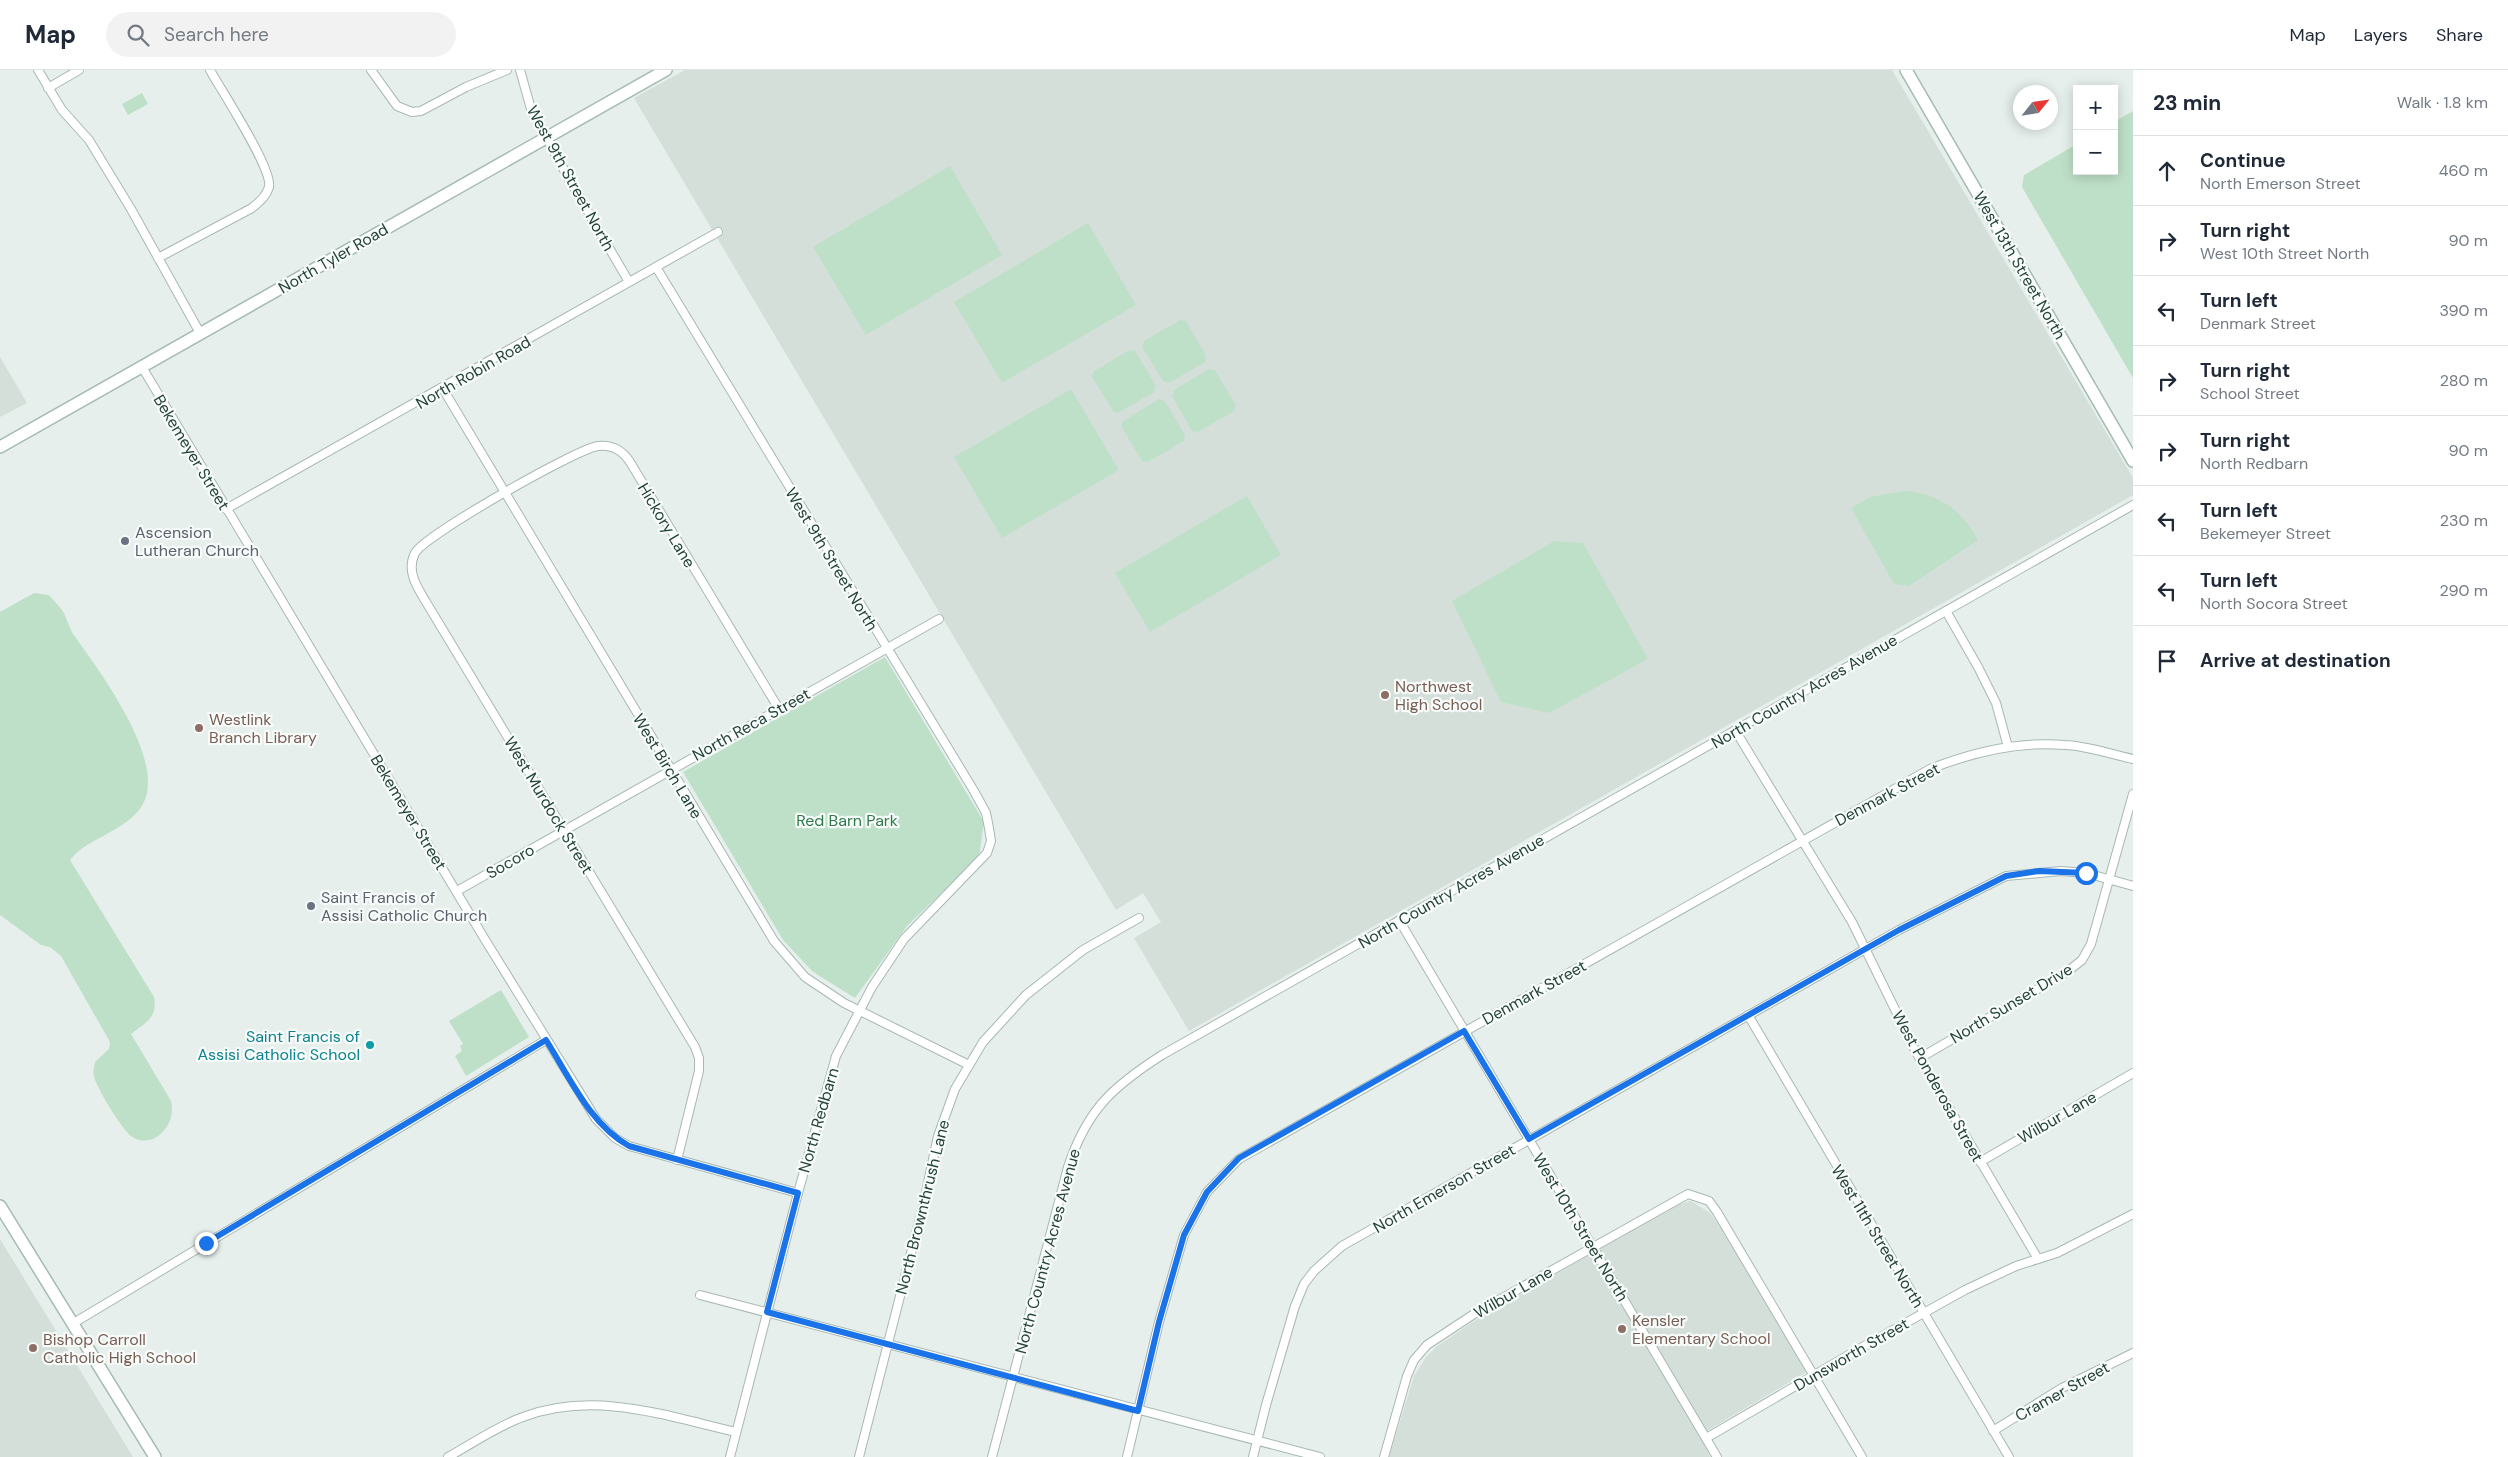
<!DOCTYPE html>
<meta charset="utf-8">
<style>
:root{--surface:#fff;--page:#f2f2f3;--text:#1f2937;--muted:#747a83;--line:#e0e1e3}
body{margin:0;font-family:"DM Sans",sans-serif;background:var(--page);color:var(--text)}
.controls{position:absolute;right:15px;top:15px;display:grid;overflow:hidden;border-radius:0px;box-shadow:0 2px 12px #0003}
.controls button{width:45px;height:45px;display:grid;place-items:center;padding:0;border:0;border-bottom:1px solid var(--line);background:var(--surface);color:var(--text);font:25px sans-serif}
.compass{position:absolute;left:2013px;top:15px;width:45px;height:45px;border-radius:50%;background:var(--surface);box-shadow:0 2px 12px #0003;rotate:60deg}
.stop{position:absolute;width:15px;height:15px;margin:-11px;border:4px solid #1a73e8;border-radius:50%;background:#fff}
.stop.end{background:#1a73e8;border-color:#fff;box-shadow:0 1px 5px #0008}
.list{margin:0;padding:0;list-style:none}
h2{display:flex;justify-content:space-between;align-items:center;height:65px;margin:0;padding:0 20px;font-size:21px}
h2 small{font-size:16px;font-weight:400;color:var(--muted)}
.list li{display:grid;grid-template-columns:32px 1fr auto;gap:15px;align-items:center;box-sizing:border-box;height:70px;padding:0 20px;border-top:1px solid var(--line)}
.list b{display:block;font-size:19px;white-space:nowrap}
.list p{margin:0;font-size:16px;white-space:nowrap;color:var(--muted)}
.list em{font-size:16px;font-style:normal;color:var(--muted)}
.icon{flex:none;width:28px;height:28px;fill:none;stroke:currentColor;stroke-width:2;stroke-linecap:round;stroke-linejoin:round}
.map{position:relative;flex:none;width:2133px;height:1387px;overflow:hidden}
header{display:flex;align-items:center;gap:30px;box-sizing:border-box;height:70px;padding:0 25px;background:var(--surface);border-bottom:1px solid var(--line)}
header strong{font-size:24px}
nav{display:flex;gap:28px;margin-inline-start:auto;font-size:18px}
.search{width:350px;height:45px;background:var(--page);display:flex;align-items:center;gap:12px;box-sizing:border-box;padding:0 18px;border-radius:28px;color:var(--muted);font-size:19px}
main{display:flex}
aside{flex:1;background:var(--surface)}
.map>svg:first-child{display:block}
.built{fill:#d4dfda}
.green{fill:#bfe0c8}
.lines{fill:none;stroke-linecap:round;stroke-linejoin:round}
.street-casing{stroke:#a8b8b2;stroke-width:10}
.secondary-casing{stroke:#a4bbb3;stroke-width:14}
.street{stroke:#fff;stroke-width:8}
.secondary{stroke:#fff;stroke-width:11}
.route{stroke:#1a73e8;stroke-width:6}
.worship-dot{fill:#6b7280;stroke:#f7fbf9;stroke-width:2}
.education-dot{fill:#8d6e63;stroke:#f7fbf9;stroke-width:2}
.culture-dot{fill:#0f9aa8;stroke:#f7fbf9;stroke-width:2}
.labels{text-anchor:middle;stroke-width:4.5;stroke-linejoin:round;paint-order:stroke}
.street-label{font-size:16px;fill:#24423a;stroke:#f7fbf9}
.worship-label{font-size:16px;fill:#5b616d;stroke:#f7fbf9;text-anchor:start}
.education-label{font-size:16px;fill:#785e54;stroke:#f7fbf9;text-anchor:start}
.park-label{font-size:16px;fill:#2d7a4b;stroke:#f7fbf9}
.culture-label{font-size:16px;fill:#0d838f;stroke:#f7fbf9;text-anchor:end}
</style>
<header>
<strong>Map</strong>
<div class="search"><svg class="icon" aria-label="search" viewBox="0 0 24 24"><circle cx="10" cy="10" r="6"/><path d="M15 15l6 6"/></svg>Search here</div>
<nav><a>Map</a><a>Layers</a><a>Share</a></nav>
</header>
<main>
<div class="map">
<svg width="2133" height="1387" viewBox="0 0 2133 1387">
<rect width="100%" height="100%" fill="#e6efeb"/>
<!-- built -->
<g class="built">
<path d="M685 0H1892L2133 408V425L1189 961 1134 868 1161 852 1143 823 1116 840 634 28Z"/>
<path d="M0 287 27 333 0 347Z"/>
<path d="M1691 1131 1710 1143 1717 1152 1805 1298V1303L1700 1365 1710 1387H1389L1414 1306 1426 1287 1436 1277 1471 1253 1677 1135Z"/>
<path d="M0 1169 133 1387H0Z"/>
</g>
<!-- green -->
<g class="green">
<path d="M142 23 148 34 128 45 122 34Z"/>
<path d="M2133 41V308L2022 117 2024 105 2077 74V101H2114V52Z"/>
<path d="M950 96 1002 185 866 265 813 177Z"/>
<path d="M1088 153 1136 235 1002 313 954 232Z"/>
<path d="M1180 250 1186 251 1206 286 1205 292 1169 313 1163 311 1142 277 1144 271Z"/>
<path d="M1130 280 1135 281 1156 316 1154 322 1118 343 1113 341 1092 307 1094 301Z"/>
<path d="M1209 299 1215 300 1236 335 1234 341 1198 362 1192 361 1172 326 1174 320Z"/>
<path d="M1071 319 1119 400 1002 468 954 387Z"/>
<path d="M1159 329 1165 331 1185 365 1184 371 1148 392 1142 391 1121 356 1123 351Z"/>
<path d="M1904 421C1938 423 1962 440 1978 470L1909 516 1894 514 1851 438 1870 427Z"/>
<path d="M1247 426 1281 485 1150 562 1115 503Z"/>
<path d="M1554 471 1583 473 1648 589 1549 643 1501 632 1452 531Z"/>
<path d="M34 523 49 525C54 531 60 537 64 543 67 550 69 557 73 564 98 599 167 690 143 734 128 761 88 767 70 790L154 927C158 948 145 953 131 964L171 1031C177 1053 156 1079 134 1068 124 1064 97 1018 94 1007 93 1002 94 997 95 992L109 979 110 972 61 886 50 877 41 875 0 845V542Z"/>
<path d="M885 587 984 752 979 787 907 856 855 928 813 902 783 870 683 702Z"/>
<path d="M501 920 529 967 466 1006 455 986 462 981 460 976 463 974 449 951Z"/>
</g>
<g class="lines">
<defs>
<g id="street">
<path d="M38 0 62 40 89 70 131 139 200 263"/>
<path d="M371 0 397 36 412 42 421 41 466 17 507 0"/>
<path d="M520 0 531 39 570 111 629 212"/>
<path d="M48 18 79 0"/>
<path d="M158 188 252 138C259 132 266 127 269 117 273 99 221 20 210 0"/>
<path d="M656 197 974 721 986 743 989 758 991 771 987 783 904 869 872 917 836 986 798 1123 730 1387"/>
<path d="M142 297 484 868 596 1049 615 1068 629 1076 798 1123"/>
<path d="M443 319 774 871 805 907 844 933 969 995"/>
<path d="M226 439 718 162"/>
<path d="M1946 541 1978 597 1996 633 2008 677"/>
<path d="M1735 660 1852 852 1916 982 2038 1189"/>
<path d="M457 821 939 549"/>
<path d="M1399 850 1717 1387"/>
<path d="M1748 945 2009 1387"/>
<path d="M1920 988 2067 902 2082 890 2091 874 2133 724"/>
<path d="M677 1090 699 1001V988L695 977 426 532C417 517 406 501 415 483 425 465 576 379 598 376 612 374 623 381 630 392L779 639"/>
<path d="M1980 1092 2133 1003"/>
<path d="M700 1225 1320 1387"/>
<path d="M72 1254 546 970"/>
<path d="M1993 1361 2062 1318 2133 1283"/>
<path d="M1708 1367 1859 1279 1965 1220 2016 1196 2057 1183 2133 1144"/>
<path d="M448 1387C472 1374 497 1356 523 1347 595 1320 666 1346 736 1362"/>
<path d="M859 1387 923 1136 938 1066 955 1019 983 972 1026 925 1083 880 1139 848"/>
<path d="M992 1387 1068 1097C1087 1040 1112 1017 1162 985L2133 435"/>
<path d="M1127 1387 1159 1252 1184 1165 1207 1122 1239 1089 1930 699C1973 682 2019 671 2065 675 2088 676 2111 684 2133 689"/>
<path d="M1253 1387 1266 1335 1295 1236 1304 1214 1314 1201 1342 1176 1899 860 2006 806 2061 801 2086 803 2133 816"/>
<path d="M1384 1387 1407 1306 1414 1290 1427 1275 1474 1244 1688 1124 1709 1131 1717 1142 1862 1387"/>
</g>
<g id="secondary">
<path d="M1906 0 2133 391"/>
<path d="M0 377 666 0"/>
<path d="M0 1136 155 1387"/>
</g>
</defs>
<!-- street casing -->
<use href="#street" class="street-casing"/>
<!-- secondary casing -->
<use href="#secondary" class="secondary-casing"/>
<!-- street -->
<use href="#street" class="street"/>
<!-- secondary -->
<use href="#secondary" class="secondary"/>
</g>
<g class="lines">
<!-- route -->
<path class="route" d="M206 1173 546 970C570 1008 590 1054 629 1076L798 1123 767 1242 1138 1341 1159 1252 1184 1165 1207 1122 1239 1088 1464 961 1529 1069 1899 860 2006 806 2039 801 2086 803"/>
</g>
<!-- markers -->
<g class="worship-dot">
<circle cx="125" cy="471" r="5"/>
<circle cx="311" cy="836" r="5"/>
</g>
<g class="education-dot">
<circle cx="1385" cy="625" r="5"/>
<circle cx="199" cy="658" r="5"/>
<circle cx="1622" cy="1259" r="5"/>
<circle cx="33" cy="1278" r="5"/>
</g>
<circle class="culture-dot" cx="370" cy="975" r="5"/>
<g class="labels">
<!-- street labels -->
<g class="street-label">
<text transform="translate(571 108) rotate(61)" y="6">West 9th Street North</text>
<text transform="translate(333 188) rotate(-30)" y="6">North Tyler Road</text>
<text transform="translate(2020 195) rotate(60)" y="6">West 13th Street North</text>
<text transform="translate(473 302) rotate(-30)" y="6">North Robin Road</text>
<text transform="translate(192 382) rotate(59)" y="6">Bekemeyer Street</text>
<text transform="translate(667 455) rotate(59)" y="6">Hickory Lane</text>
<text transform="translate(832 489) rotate(59)" y="6">West 9th Street North</text>
<text transform="translate(1804 621) rotate(-30)" y="6">North Country Acres Avenue</text>
<text transform="translate(751 654) rotate(-29)" y="6">North Reca Street</text>
<text transform="translate(668 696) rotate(59)" y="6">West Birch Lane</text>
<text transform="translate(1887 724) rotate(-28)" y="6">Denmark Street</text>
<text transform="translate(549 735) rotate(59)" y="6">West Murdock Street</text>
<text transform="translate(409 742) rotate(59)" y="6">Bekemeyer Street</text>
<text transform="translate(510 791) rotate(-30)" y="6">Socoro</text>
<text transform="translate(1451 821) rotate(-30)" y="6">North Country Acres Avenue</text>
<text transform="translate(1534 922) rotate(-29)" y="6">Denmark Street</text>
<text transform="translate(2011 933) rotate(-31)" y="6">North Sunset Drive</text>
<text transform="translate(1938 1016) rotate(61)" y="6">West Ponderosa Street</text>
<text transform="translate(2057 1047) rotate(-30)" y="6">Wilbur Lane</text>
<text transform="translate(818 1050) rotate(-74)" y="6">North Redbarn</text>
<text transform="translate(1444 1118) rotate(-30)" y="6">North Emerson Street</text>
<text transform="translate(922 1137) rotate(-76)" y="6">North Brownthrush Lane</text>
<text transform="translate(1581 1157) rotate(59)" y="6">West 10th Street North</text>
<text transform="translate(1878 1166) rotate(59)" y="6">West 11th Street North</text>
<text transform="translate(1047 1181) rotate(-75)" y="6">North Country Acres Avenue</text>
<text transform="translate(1513 1222) rotate(-30)" y="6">Wilbur Lane</text>
<text transform="translate(1851 1284) rotate(-30)" y="6">Dunsworth Street</text>
<text transform="translate(2062 1321) rotate(-29)" y="6">Cramer Street</text>
</g>
<!-- worship labels -->
<g class="worship-label">
<text x="135" y="468">Ascension<tspan x="135" dy="18">Lutheran Church</tspan></text>
<text x="321" y="833">Saint Francis of<tspan x="321" dy="18">Assisi Catholic Church</tspan></text>
</g>
<!-- education labels -->
<g class="education-label">
<text x="1395" y="622">Northwest<tspan x="1395" dy="18">High School</tspan></text>
<text x="209" y="655">Westlink<tspan x="209" dy="18">Branch Library</tspan></text>
<text x="1632" y="1256">Kensler<tspan x="1632" dy="18">Elementary School</tspan></text>
<text x="43" y="1275">Bishop Carroll<tspan x="43" dy="18">Catholic High School</tspan></text>
</g>
<!-- park labels -->
<g class="park-label">
<text x="847" y="756">Red Barn Park</text>
</g>
<!-- culture labels -->
<g class="culture-label">
<text x="360" y="972">Saint Francis of<tspan x="360" dy="18">Assisi Catholic School</tspan></text>
</g>
</g>
</svg>
<div class="controls">
<button>+</button>
<button>−</button>
</div>
<svg class="compass" viewBox="-18 -18 36 36"><path d="M0-13l5 13h-10z" fill="#e53935"/><path d="M0 13l5-13h-10z" fill="#747a83"/></svg>
<div class="stop" style="left:2086px;top:803px"></div>
<div class="stop end" style="left:206px;top:1173px"></div>
</div>
<aside>
<h2>23 min<small>Walk · 1.8 km</small></h2>
<ul class="list">
<li><svg class="icon" aria-label="ahead" viewBox="0 0 24 24"><path d="M12 20V5M6 11l6-6 6 6"/></svg><div><b>Continue</b><p>North Emerson Street</p></div><em>460 m</em></li>
<li><svg class="icon" aria-label="right" viewBox="0 0 24 24"><path d="M7 20v-9h11M14 6l5 5-5 5"/></svg><div><b>Turn right</b><p>West 10th Street North</p></div><em>90 m</em></li>
<li><svg class="icon" aria-label="left" viewBox="0 0 24 24"><path d="M17 20v-9H6M10 6l-5 5 5 5"/></svg><div><b>Turn left</b><p>Denmark Street</p></div><em>390 m</em></li>
<li><svg class="icon" aria-label="right" viewBox="0 0 24 24"><path d="M7 20v-9h11M14 6l5 5-5 5"/></svg><div><b>Turn right</b><p>School Street</p></div><em>280 m</em></li>
<li><svg class="icon" aria-label="right" viewBox="0 0 24 24"><path d="M7 20v-9h11M14 6l5 5-5 5"/></svg><div><b>Turn right</b><p>North Redbarn</p></div><em>90 m</em></li>
<li><svg class="icon" aria-label="left" viewBox="0 0 24 24"><path d="M17 20v-9H6M10 6l-5 5 5 5"/></svg><div><b>Turn left</b><p>Bekemeyer Street</p></div><em>230 m</em></li>
<li><svg class="icon" aria-label="left" viewBox="0 0 24 24"><path d="M17 20v-9H6M10 6l-5 5 5 5"/></svg><div><b>Turn left</b><p>North Socora Street</p></div><em>290 m</em></li>
<li><svg class="icon" aria-label="arrive" viewBox="0 0 24 24"><path d="M6 21V4h12l-3 4 3 4H6"/></svg><div><b>Arrive at destination</b></div></li>
</ul>
</aside>
</main>
